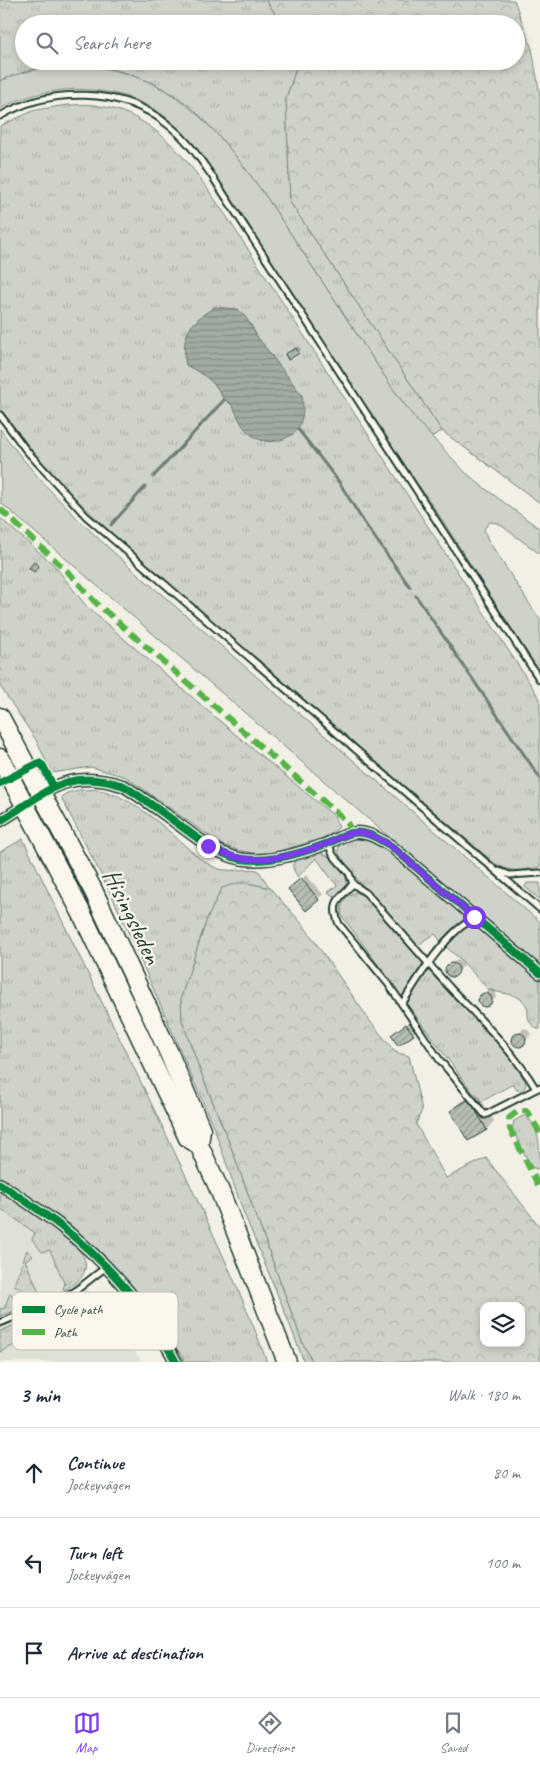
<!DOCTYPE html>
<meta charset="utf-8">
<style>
:root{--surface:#fff;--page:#f6f6f7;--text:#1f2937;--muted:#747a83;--line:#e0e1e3;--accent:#7c3aed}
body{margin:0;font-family:Caveat,sans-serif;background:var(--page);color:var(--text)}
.controls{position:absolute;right:15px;bottom:15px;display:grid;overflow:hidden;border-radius:10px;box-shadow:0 2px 8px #0003}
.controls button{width:45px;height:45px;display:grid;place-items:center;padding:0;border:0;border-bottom:1px solid var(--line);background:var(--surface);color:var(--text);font:25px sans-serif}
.stop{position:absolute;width:15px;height:15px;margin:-11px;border:4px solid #7c3aed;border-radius:50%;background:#fff}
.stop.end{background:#7c3aed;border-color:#fff;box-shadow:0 1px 5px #0008}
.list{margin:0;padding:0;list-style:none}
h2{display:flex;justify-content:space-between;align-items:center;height:65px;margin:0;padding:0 20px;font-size:21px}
h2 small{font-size:16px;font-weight:400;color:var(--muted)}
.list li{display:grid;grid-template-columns:32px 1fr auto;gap:15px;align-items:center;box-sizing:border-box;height:90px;padding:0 20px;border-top:1px solid var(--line)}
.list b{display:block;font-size:19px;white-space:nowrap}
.list p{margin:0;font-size:16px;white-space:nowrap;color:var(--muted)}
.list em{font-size:16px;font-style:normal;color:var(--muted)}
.icon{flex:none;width:28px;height:28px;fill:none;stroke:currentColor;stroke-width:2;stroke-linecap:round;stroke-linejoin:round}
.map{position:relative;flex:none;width:540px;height:1362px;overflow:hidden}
.search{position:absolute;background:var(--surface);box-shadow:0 2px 8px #0003;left:15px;right:15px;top:15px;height:55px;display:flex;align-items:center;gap:12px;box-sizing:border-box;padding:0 18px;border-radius:28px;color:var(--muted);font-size:19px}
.sheet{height:335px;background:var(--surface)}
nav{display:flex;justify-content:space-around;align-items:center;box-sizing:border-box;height:70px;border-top:1px solid var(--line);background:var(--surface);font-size:14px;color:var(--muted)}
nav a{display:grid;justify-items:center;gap:2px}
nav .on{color:var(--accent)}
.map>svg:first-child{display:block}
.built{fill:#e0e1d6}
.grass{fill:url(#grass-tufts);stroke:#77887e;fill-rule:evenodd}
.forest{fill:url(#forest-crowns);stroke:#77887e;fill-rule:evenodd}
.garden{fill:#cfd2c8;stroke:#77887e}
.water{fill:url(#water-rules);stroke:#6e7f75}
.shadow{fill:#0003}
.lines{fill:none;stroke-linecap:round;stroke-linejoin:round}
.stream{stroke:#6e7f75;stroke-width:3}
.building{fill:url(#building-hatch);stroke:#1f3d34}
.lane-casing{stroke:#1f3d34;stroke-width:9}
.street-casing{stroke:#1f3d34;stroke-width:14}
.highway-casing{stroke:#1f3d34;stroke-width:21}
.lane{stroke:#fbf7ec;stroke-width:5}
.street{stroke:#fbf7ec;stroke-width:10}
.highway{stroke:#fbf7ec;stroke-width:18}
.quiet{stroke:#55b346;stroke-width:6;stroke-dasharray:12 6;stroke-linecap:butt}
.cycleway-casing{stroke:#fbf7ec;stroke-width:11}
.cycleway{stroke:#00873e;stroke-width:8}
.route{stroke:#7c3aed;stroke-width:6}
.labels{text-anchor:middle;stroke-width:4.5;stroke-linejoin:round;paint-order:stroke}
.street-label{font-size:25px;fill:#1f3d34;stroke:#fbf7ec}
.key{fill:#fbf7ec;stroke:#b9bfb5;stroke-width:1}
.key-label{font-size:14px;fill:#1f3d34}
</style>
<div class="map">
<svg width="540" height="1362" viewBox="0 0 540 1362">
<defs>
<pattern id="grass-tufts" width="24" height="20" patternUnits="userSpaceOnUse" patternTransform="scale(1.25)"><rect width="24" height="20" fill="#cfd2c8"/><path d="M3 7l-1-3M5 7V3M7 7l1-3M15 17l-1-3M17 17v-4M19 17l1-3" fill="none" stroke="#b1b5ac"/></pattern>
<pattern id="forest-crowns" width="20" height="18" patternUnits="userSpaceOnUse" patternTransform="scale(1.25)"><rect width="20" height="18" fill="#cfd2c8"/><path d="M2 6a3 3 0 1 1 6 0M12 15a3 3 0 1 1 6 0" fill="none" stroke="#b1b5ac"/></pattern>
<pattern id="water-rules" width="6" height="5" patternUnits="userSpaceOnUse" patternTransform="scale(1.25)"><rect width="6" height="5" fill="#a2aba1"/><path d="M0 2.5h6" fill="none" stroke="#838c84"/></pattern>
<pattern id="building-hatch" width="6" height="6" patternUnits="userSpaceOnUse" patternTransform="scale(1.25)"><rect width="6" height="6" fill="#b7beb3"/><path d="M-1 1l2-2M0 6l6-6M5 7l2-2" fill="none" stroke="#949c92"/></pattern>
</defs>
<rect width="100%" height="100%" fill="#f2f0e5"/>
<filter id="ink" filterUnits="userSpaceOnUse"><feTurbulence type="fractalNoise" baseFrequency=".02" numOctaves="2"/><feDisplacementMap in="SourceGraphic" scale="10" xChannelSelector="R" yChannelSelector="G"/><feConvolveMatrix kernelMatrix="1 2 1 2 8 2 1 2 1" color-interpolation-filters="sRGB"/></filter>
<g filter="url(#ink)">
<!-- built -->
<path class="built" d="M0 1198 43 1227 91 1296 128 1341 142 1362H0Z"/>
<!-- grass -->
<g class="grass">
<path d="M0 0H266L282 24H24V61H299L286 98 290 202 442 431 431 437 417 421 393 389 267 198C245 168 221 136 194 110 186 102 175 96 166 90 115 61 53 57 0 81Z"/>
<path d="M67 105C76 105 85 104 94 105 160 113 193 168 227 217L540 699V867C521 871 509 873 493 862L134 555 63 486 31 449 0 408V126L35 110ZM215 307 224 308 250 323 258 338 278 364 239 419 233 406 224 399 217 387 204 375 186 365C181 334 189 323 215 307Z"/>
<path d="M0 518 54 565 87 607 235 734 334 816 339 827 328 837 265 855 241 851 222 845 126 777 91 767 52 773 36 740 0 686Z"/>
<path d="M79 790C86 790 93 789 99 790 126 794 162 824 182 843 193 853 203 862 216 868 229 873 243 868 258 870L270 888C249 883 243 881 222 889L207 919 181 997 182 1020 198 1065 231 1147 303 1344 313 1362H304L286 1315 243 1211 214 1128 175 1038 114 900 61 797 67 793Z"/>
<path d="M361 836 387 847 465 915 464 919 442 943 435 934 426 939 418 946 362 885 340 857 338 850 340 843 344 840Z"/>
<path d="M23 839C76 951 132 1062 185 1174 214 1236 244 1298 267 1362H185L168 1334 141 1296 95 1247 67 1222 0 1177V852Z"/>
<path d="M316 852C336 854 363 888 333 896L328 892 337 886 316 858 298 877C284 859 302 856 316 852Z"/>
<path d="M527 883H540V900L525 887Z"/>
<path d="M356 892 361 893 366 898 423 963 402 997 342 916C339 905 345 895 356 892Z"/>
<path d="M475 924 540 980V1029H537C535 1027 530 1024 529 1020 527 1015 529 1009 526 1005 517 990 499 996 487 988L460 959 446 947 465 926Z"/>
<path d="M428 970 450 994 493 1036 514 1063 526 1083 525 1087 522 1091 517 1090 513 1084 481 1102 479 1101 407 1004Z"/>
<path d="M525 1115C540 1126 540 1150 540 1168L537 1169 531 1167 512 1128 514 1121Z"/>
<path d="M0 1191C19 1203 81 1240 85 1261 88 1276 75 1284 64 1290L63 1287 65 1285 50 1250 42 1252 32 1239 35 1233 0 1208Z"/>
<path d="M27 1250 33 1256 25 1260 41 1297C32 1300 23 1288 14 1285Z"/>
<path d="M10 1293 15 1297 18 1305 14 1311 0 1316V1308L4 1309Z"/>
<path d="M35 1317 46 1318 51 1328 0 1352V1331Z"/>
</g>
<!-- forest -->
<g class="forest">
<path d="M266 0H514L532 49 540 95V503L442 431 290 202 286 98 299 61H516V24H282Z"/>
<path d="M238 883H248L270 888 304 926 370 1021 395 1052 409 1056 422 1110 416 1124 446 1178 486 1158 540 1227V1362H313L303 1344 231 1147 198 1065 182 1020 181 997 207 919 222 888ZM484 1306H521V1343H484Z"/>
</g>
<!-- garden -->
<g class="garden">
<path d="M81 65C176 74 215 127 267 198L393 389 417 421 465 472 483 487 540 529V554L498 523 490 522 484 529 488 540 540 620V673L435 509 377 426 215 174C201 154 187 134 168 119 123 82 49 81 0 109V81C26 69 53 66 81 65Z"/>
<path d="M0 429C58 511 138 573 212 638 321 733 431 827 540 922V965L410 855 1 503Z"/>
</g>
<!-- water -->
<path class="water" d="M215 307 238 309 245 316 258 338 302 395C304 409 304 428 290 436 269 448 249 440 239 419 237 415 235 409 232 405 230 402 226 401 223 398 221 395 220 391 217 388 210 378 197 371 186 365 181 334 189 323 215 307Z"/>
<!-- shadow -->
<g class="shadow">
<path d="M299 346 301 350 289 358 288 353Z"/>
<path d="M306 875 323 894 318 899 295 885Z"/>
<path d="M457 959 463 962 464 965 455 976H451L448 975 446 969Z"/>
<path d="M490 988 496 991V998L484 1006 479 1002V999Z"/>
<path d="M412 1020 418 1029 399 1044 397 1031Z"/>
<path d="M524 1028 527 1029 531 1034 522 1045 519 1046 514 1041V1038Z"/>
<path d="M477 1093 494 1121 487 1129 469 1139 452 1111 459 1103Z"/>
</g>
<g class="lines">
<!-- stream -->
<g class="stream">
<path d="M298 429 339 482 363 521 410 587"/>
<path d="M153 477 224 400"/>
<path d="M111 525 145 487"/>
<path d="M416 596 540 778"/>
</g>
</g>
<!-- building -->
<g class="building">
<path d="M296 348 299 353 288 360 285 354Z"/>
<path d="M34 562 39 566 34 572 29 568Z"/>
<path d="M301 878 319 900 306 911 288 889Z"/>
<circle cx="452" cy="970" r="7"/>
<circle cx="485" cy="1000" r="7"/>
<path d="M406 1024 414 1035 398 1046 391 1035Z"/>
<circle cx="519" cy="1040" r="7"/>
<path d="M469 1099 487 1130 468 1141 450 1111Z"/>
</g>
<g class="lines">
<defs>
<g id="lane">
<path d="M0 116C49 87 122 87 167 124 186 138 199 157 212 176L540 680"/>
<path d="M0 415 26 450 86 516 540 909"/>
<path d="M328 843 333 855 349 873 353 884C339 898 330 903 339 924L389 985 439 1059 485 1115 540 1087"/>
<path d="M499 871 510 875 540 873"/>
<path d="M353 884 366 893C395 925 423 958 452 990 482 1021 514 1052 536 1089"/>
<path d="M402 1004C414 984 453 921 476 920"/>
<path d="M0 1323 74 1292 106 1267"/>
</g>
<g id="street">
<path d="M0 821C47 793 64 767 124 786 141 797 158 809 174 821 195 836 215 854 241 859 267 863 299 854 323 845 333 842 342 835 352 833 366 830 379 839 391 846L540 973"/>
<path d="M0 1184C21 1198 43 1212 63 1228 109 1264 149 1311 176 1362"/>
</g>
<g id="highway">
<path d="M0 717 93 890 168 1051 201 1129 199 1145 219 1189 287 1362"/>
<path d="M0 758 81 912 188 1138 199 1145"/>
</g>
</defs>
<!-- lane casing -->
<use href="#lane" class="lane-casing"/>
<!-- street casing -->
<use href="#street" class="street-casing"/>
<!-- highway casing -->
<use href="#highway" class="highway-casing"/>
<!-- lane -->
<use href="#lane" class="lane"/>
<!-- street -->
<use href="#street" class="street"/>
<!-- highway -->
<use href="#highway" class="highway"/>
<!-- quiet -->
<g class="quiet">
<path d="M0 509 70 574 95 602 346 821 353 833"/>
<path d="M540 1133 530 1115 526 1111H518L509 1118 510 1129 540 1189"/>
</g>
<defs>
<g id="cycleway">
<path d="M0 783 39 763 43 766 53 786"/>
<path d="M0 821C47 793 64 767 124 786 141 797 158 809 174 821 195 836 215 854 241 859 267 863 299 854 323 845 333 842 342 835 352 833 366 830 379 839 391 846L540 973"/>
<path d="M0 1184C21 1198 43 1212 63 1228 109 1264 149 1311 176 1362"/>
</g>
</defs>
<!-- cycleway casing -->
<use href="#cycleway" class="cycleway-casing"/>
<!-- cycleway -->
<use href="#cycleway" class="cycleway"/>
</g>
</g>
<g class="lines" filter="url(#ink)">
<!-- route -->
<path class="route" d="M208 846C218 851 229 856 240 858 267 863 298 854 323 845 333 842 342 835 352 833 366 830 379 839 391 846L474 917"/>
</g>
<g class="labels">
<!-- street labels -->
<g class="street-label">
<text transform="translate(133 916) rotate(64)" y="9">Hisingsleden</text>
</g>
</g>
<!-- legend -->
<rect x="12" y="1292" width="166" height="58" rx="8" class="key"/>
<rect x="22" y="1306" width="23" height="7" fill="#00873e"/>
<rect x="22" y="1329" width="23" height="6" fill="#55b346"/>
<g class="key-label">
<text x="54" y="1314">Cycle path</text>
<text x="54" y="1337">Path</text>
</g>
</svg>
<div class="controls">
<button><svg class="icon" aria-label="layers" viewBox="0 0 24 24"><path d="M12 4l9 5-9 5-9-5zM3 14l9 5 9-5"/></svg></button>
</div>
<div class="stop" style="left:474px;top:917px"></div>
<div class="stop end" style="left:208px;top:846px"></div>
<div class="search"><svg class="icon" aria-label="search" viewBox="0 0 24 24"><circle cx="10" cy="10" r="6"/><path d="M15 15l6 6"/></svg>Search here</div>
</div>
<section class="sheet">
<h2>3 min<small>Walk · 180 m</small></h2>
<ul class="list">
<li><svg class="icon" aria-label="ahead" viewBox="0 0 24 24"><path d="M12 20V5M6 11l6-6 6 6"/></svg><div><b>Continue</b><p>Jockeyvägen</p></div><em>80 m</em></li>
<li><svg class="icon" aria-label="left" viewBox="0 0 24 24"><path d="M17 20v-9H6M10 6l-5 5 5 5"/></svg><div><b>Turn left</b><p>Jockeyvägen</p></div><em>100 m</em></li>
<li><svg class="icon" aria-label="arrive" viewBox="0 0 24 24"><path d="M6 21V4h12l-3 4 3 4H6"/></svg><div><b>Arrive at destination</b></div></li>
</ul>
</section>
<nav>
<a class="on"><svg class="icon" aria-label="map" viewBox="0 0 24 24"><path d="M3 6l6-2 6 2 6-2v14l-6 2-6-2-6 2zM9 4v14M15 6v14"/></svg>Map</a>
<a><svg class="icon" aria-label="directions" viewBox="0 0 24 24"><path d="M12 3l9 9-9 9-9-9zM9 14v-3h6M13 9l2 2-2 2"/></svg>Directions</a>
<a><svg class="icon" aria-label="saved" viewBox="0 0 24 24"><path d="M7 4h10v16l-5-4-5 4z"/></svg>Saved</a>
</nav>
